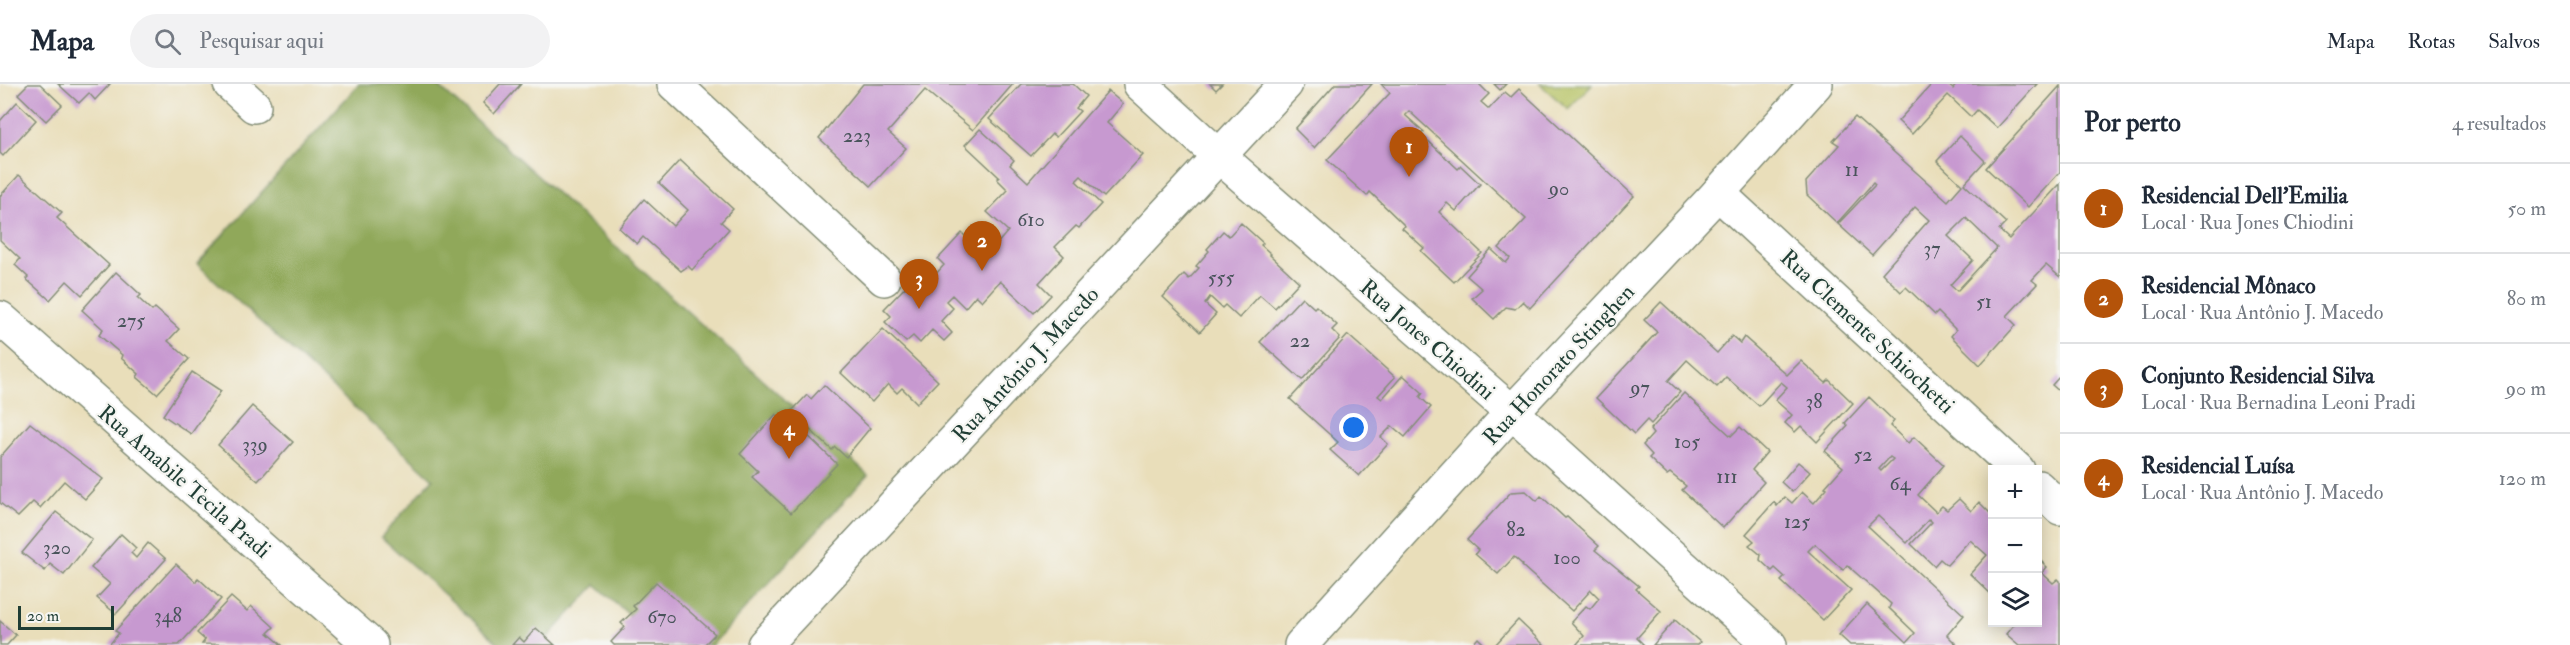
<!DOCTYPE html>
<html lang="pt">
<meta charset="utf-8">
<style>
:root{--surface:#fff;--page:#f2f2f3;--text:#1f2937;--muted:#747a83;--line:#e0e1e3;--accent:#b45309}
body{margin:0;font-family:"IM FELL Double Pica",serif;background:var(--page);color:var(--text)}
.controls{position:absolute;right:18px;bottom:18px;display:grid;overflow:hidden;border-radius:0px;box-shadow:0 3px 15px #0003}
.controls button{width:54px;height:54px;display:grid;place-items:center;padding:0;border:0;border-bottom:2px solid var(--line);background:var(--surface);color:var(--text);font:30px sans-serif}
.scale{position:absolute;left:18px;bottom:15px;width:96px;box-sizing:border-box;padding-left:6px;border:3px solid #1f3d34;border-top:0;font-size:16px;line-height:21px;white-space:nowrap;color:#1f3d34;-webkit-text-stroke:4px #f6f6f2;paint-order:stroke}
.you{position:absolute;left:1354px;top:344px;width:21px;height:21px;margin:-15px;border:4px solid #fff;border-radius:50%;background:#1a73e8;box-shadow:0 0 0 9px #1a73e833}
.badge{display:grid;place-items:center;width:39px;height:39px;border-radius:50%;background:var(--accent);color:#fff;font-size:20px;font-weight:700}
.pin{position:absolute;translate:-50% -50px;filter:drop-shadow(0 2px 3px #0008)}
.pin::after{content:'';position:absolute;top:32px;width:21px;height:18px;background:inherit;clip-path:polygon(0 0,100% 0,50% 100%)}
.list{margin:0;padding:0;list-style:none}
h2{display:flex;justify-content:space-between;align-items:center;height:78px;margin:0;padding:0 24px;font-size:26px}
h2 small{font-size:20px;font-weight:400;color:var(--muted)}
.list li{display:grid;grid-template-columns:39px 1fr auto;gap:18px;align-items:center;box-sizing:border-box;height:90px;padding:0 24px;border-top:2px solid var(--line)}
.list b{display:block;font-size:22px;white-space:nowrap}
.list p{margin:0;font-size:20px;white-space:nowrap;color:var(--muted)}
.list em{font-size:20px;font-style:normal;color:var(--muted)}
.icon{flex:none;width:33px;height:33px;fill:none;stroke:currentColor;stroke-width:2;stroke-linecap:round;stroke-linejoin:round}
.map{position:relative;flex:none;width:2060px;height:561px;overflow:hidden}
header{display:flex;align-items:center;gap:36px;box-sizing:border-box;height:84px;padding:0 30px;background:var(--surface);border-bottom:2px solid var(--line)}
header strong{font-size:28px}
nav{display:flex;gap:33px;margin-inline-start:auto;font-size:21px}
.search{width:420px;height:54px;background:var(--page);display:flex;align-items:center;gap:15px;box-sizing:border-box;padding:0 21px;border-radius:33px;color:var(--muted);font-size:22px}
main{display:flex}
aside{flex:1;background:var(--surface)}
.map>svg:first-child{display:block}
.green{fill:#b6c264;stroke:#6a804c;stroke-width:1.5}
.forest{fill:#90a85a;stroke:#587247;stroke-width:1.5}
.building{fill:#c799d0;fill-rule:evenodd}
.lines{fill:none;stroke-linecap:round;stroke-linejoin:round}
.minor-casing{stroke:#848e77;stroke-width:36}
.minor{stroke:#fff;stroke-width:33}
.labels{text-anchor:middle;stroke-width:4.5;stroke-linejoin:round;paint-order:stroke}
.number-label{font-size:20px;fill:#49545b}
.street-label{font-size:22px;fill:#1f3d34;stroke:#f6f6f2}
</style>
<header>
<strong>Mapa</strong>
<div class="search"><svg class="icon" aria-label="search" viewBox="0 0 24 24"><circle cx="10" cy="10" r="6"/><path d="M15 15l6 6"/></svg>Pesquisar aqui</div>
<nav><a>Mapa</a><a>Rotas</a><a>Salvos</a></nav>
</header>
<main>
<div class="map">
<svg width="2060" height="561" viewBox="0 0 2060 561">
<rect width="100%" height="100%" fill="#f6f6f2"/>
<filter id="ink" filterUnits="userSpaceOnUse"><feTurbulence type="fractalNoise" baseFrequency=".0167" numOctaves="2"/><feDisplacementMap in="SourceGraphic" scale="12" xChannelSelector="R" yChannelSelector="G"/><feConvolveMatrix kernelMatrix="1 2 1 2 8 2 1 2 1" color-interpolation-filters="sRGB"/></filter>
<filter id="wash" filterUnits="userSpaceOnUse"><feTurbulence type="fractalNoise" baseFrequency=".008" numOctaves="4" result="noise"/><feDisplacementMap in="SourceGraphic" scale="24" xChannelSelector="R" yChannelSelector="G"/><feGaussianBlur stdDeviation="1.35" result="paint"/><feColorMatrix in="noise" values="0 0 0 0 0 0 0 0 0 0 0 0 0 0 0 0 0 1.4 0 .05"/><feComposite in="paint" operator="in"/></filter>
<g filter="url(#wash)">
<rect width="100%" height="100%" fill="#e9deba"/>
<!-- green -->
<path class="green" d="M1540 0H1592L1568 25Z"/>
<!-- forest -->
<path class="forest" d="M359 0H436L868 391 712 561H662L596 501 541 561H500L381 453 433 395 197 180Z"/>
<g id="blocks">
<!-- building -->
<g class="building">
<path d="M28 0H40L62 21 46 37 18 10Z"/>
<path d="M58 0H110L95 16 89 9 79 19Z"/>
<path d="M500 0H521L494 30 483 19Z"/>
<path d="M863 0H1013L973 46 925 6 888 48 906 64 871 102 819 54Z"/>
<path d="M1021 0H1073L1086 12 1076 24 1080 27 1056 53 1052 50 1031 72 989 35Z"/>
<path d="M1210 0H1222L1216 6Z"/>
<path d="M1335 0H1372L1314 64 1295 45Z"/>
<path d="M1381 0H1479L1489 10 1481 18 1489 25 1505 8 1511 13 1519 5 1634 112 1530 224 1523 217 1515 225 1506 223 1494 235 1472 214 1482 205 1467 192 1491 165 1506 179 1510 174 1499 164 1526 135 1409 27 1405 31 1424 48 1421 50 1458 85 1461 82 1480 100 1456 127 1447 119 1439 128 1482 169 1454 198 1421 167 1424 164 1402 144 1405 142 1370 108 1367 112 1327 76 1390 9Z"/>
<path d="M1494 0H1506L1500 6Z"/>
<path d="M1932 0H1947L1953 5 1956 1 1955 0H2037L1997 44 1977 26 1971 33 1948 11 1912 50 1898 37Z"/>
<path d="M2060 2V88L2028 123 1986 84Z"/>
<path d="M1108 7 1123 20 1107 39 1143 71 1104 113 1081 92 1076 97 1101 120 1079 144 1076 142 1055 163 1064 172 1039 199 1051 211 1034 229 1000 197 982 217 976 211 965 224 952 211 946 217 953 224 941 237 952 249 944 257 932 246 920 259 913 252 906 258 885 238 891 232 884 225 918 190 926 197 932 191 933 193 944 181 938 175 962 149 968 155 980 143 997 160 1008 147 987 128 1008 106 997 95 999 93 965 61 980 45 1014 76 1010 81 1028 98Z"/>
<path d="M17 18 36 36 3 72 0 69V37Z"/>
<path d="M1855 33 1948 117 1962 101 1937 77 1960 52 1985 77 1964 100 2006 139 1999 146 2009 155 2060 100V193L2046 181 2032 196 2037 200 2007 232 2016 241 1980 281 1951 252 1956 246 1938 228 1935 231 1906 203 1901 208 1882 189 1929 136 1915 123 1872 171 1838 140 1875 101 1873 99 1837 139 1807 111 1806 98 1839 61 1833 57ZM1966 134 1997 164 1957 207 1950 201 1973 176 1948 152Z"/>
<path d="M680 76 733 125 721 138 729 145 692 186 688 182 681 187 643 153 637 160 619 144 644 115 673 142 688 126 659 99Z"/>
<path d="M19 91 62 129 57 134 109 181 82 211 67 197 50 216 26 195 28 193 15 181 20 175 0 156V112Z"/>
<path d="M1241 139 1263 159 1261 161 1271 170 1270 171 1299 198 1275 224 1260 211 1239 234 1225 221 1222 224 1210 213 1205 220 1216 230 1200 248 1163 213 1184 190 1189 195 1199 184 1196 182 1209 167 1207 165 1223 147 1229 152Z"/>
<path d="M116 188 141 211 138 214 152 227 155 224 179 245 168 257 189 275 157 310 137 293 139 290 121 274 122 271 99 251 103 245 82 226Z"/>
<path d="M1302 213 1314 224 1316 222 1337 241 1332 246 1340 254 1302 296 1260 258Z"/>
<path d="M1661 218 1717 269 1732 252 1740 259 1744 253 1787 291 1801 277 1826 299 1829 296 1853 319 1817 358 1801 342 1795 348 1785 339 1792 331 1775 316 1787 303 1781 298 1759 322 1726 293 1717 303 1687 276 1668 297 1680 308 1651 340 1647 336 1634 350 1596 314 1657 248 1644 236Z"/>
<path d="M883 245 938 297 917 319 902 304 897 309 888 300 872 318 841 289Z"/>
<path d="M1348 251 1395 293 1378 312 1382 315 1403 291 1423 309 1420 313 1431 323 1405 353 1392 342 1381 353 1388 360 1359 392 1330 366 1338 358 1290 315Z"/>
<path d="M192 288 221 307 191 350 163 331Z"/>
<path d="M2060 292V308L2052 301Z"/>
<path d="M824 301 870 344 846 373 835 363 832 366 791 328 807 311 811 315Z"/>
<path d="M1684 309 1731 352 1740 343 1767 368 1752 386 1764 398 1723 444 1682 406 1686 402 1670 389 1667 391 1649 374 1652 371 1643 361 1653 350 1650 346Z"/>
<path d="M1869 313 1894 337 1890 342 1908 359 1914 353 1944 381 1918 411 1936 428 1942 422 1947 426 1959 415 1971 427 1979 418 1992 431V511L1970 490 1987 471 1970 456 1947 481 1940 475 1934 482 1911 460 1932 438 1929 435 1907 459 1878 432 1868 442 1964 531 1947 551 1957 561H1850L1839 551 1867 520 1907 558 1915 549 1889 524 1891 520 1847 481 1843 486 1815 460 1808 467 1851 506 1823 536 1781 497 1785 493 1775 484 1772 487 1760 476 1761 471 1749 461 1754 457 1746 450 1774 418 1777 422 1785 413 1792 419 1802 408 1814 419 1827 404 1825 403 1843 383 1825 367 1848 342 1845 339ZM1890 373 1893 375 1881 387 1879 385Z"/>
<path d="M252 322 293 358 258 397 218 361Z"/>
<path d="M776 330 796 350 801 345 837 380 791 429 752 393 758 387 740 370Z"/>
<path d="M30 339 103 395 85 415 64 397 40 424 33 418 18 433 0 419V373Z"/>
<path d="M1798 378 1810 388 1792 408 1781 398Z"/>
<path d="M1526 407 1537 417 1541 412 1565 434 1567 433 1599 462 1595 466 1639 502 1636 505 1661 527 1637 554 1644 561H1576L1584 552 1571 538 1586 522 1590 525 1599 514 1591 506 1572 527 1522 482 1523 481 1514 473 1498 490 1475 470 1478 466 1467 456 1511 408Z"/>
<path d="M56 428 92 456 64 491 50 480 45 487 22 469Z"/>
<path d="M121 450 136 464 131 469 136 474 148 459 166 475 116 530 97 514 110 500 91 484Z"/>
<path d="M2038 474 2047 483 2042 489 2053 499 2058 495 2060 497V561H2019L2006 550 2016 538H2038Z"/>
<path d="M176 480 196 498 198 494 221 515 179 561H109L119 549 115 547Z"/>
<path d="M656 498 715 550 704 561H614L611 558 625 543 621 539 636 525 633 522Z"/>
<path d="M231 513 247 527 251 522 274 543 268 549 282 561 202 560 205 556 197 549Z"/>
<path d="M1518 536 1542 559 1544 561H1495Z"/>
<path d="M1675 536 1700 558 1697 561H1653Z"/>
<path d="M0 537 16 551 7 561H0Z"/>
<path d="M536 544 555 561H512L519 553 524 558Z"/>
<path d="M1478 554 1485 561H1472Z"/>
</g>
</g>
</g>
<g filter="url(#ink)">
<use href="#blocks" fill-opacity="0" stroke="#848e77" stroke-width="1.5"/>
<g class="lines">
<defs>
<g id="minor">
<path d="M230 0 254 22"/>
<path d="M674 0 884 195"/>
<path d="M1140 0 1219 72 1512 328 1770 561"/>
<path d="M1718 109 2018 386"/>
<path d="M0 234 371 561"/>
<path d="M2038 403 2060 424"/>
<path d="M764 561 1286 0"/>
<path d="M1301 561 1512 328 1718 109 1816 0"/>
</g>
</defs>
<!-- minor casing -->
<use href="#minor" class="minor-casing"/>
<!-- minor -->
<use href="#minor" class="minor"/>
</g>
</g>
<g class="labels">
<!-- number labels -->
<g class="number-label">
<text x="857" y="58">223</text>
<text x="1852" y="92">11</text>
<text x="1559" y="111">90</text>
<text x="1031" y="142">610</text>
<text x="1932" y="171">37</text>
<text x="1221" y="200">555</text>
<text x="1984" y="224">51</text>
<text x="131" y="243">275</text>
<text x="1300" y="263">22</text>
<text x="1640" y="310">97</text>
<text x="1814" y="324">38</text>
<text x="1687" y="364">105</text>
<text x="255" y="367">339</text>
<text x="1863" y="377">52</text>
<text x="1727" y="399">111</text>
<text x="1900" y="406">64</text>
<text x="1797" y="444">125</text>
<text x="1516" y="452">82</text>
<text x="57" y="470">320</text>
<text x="1567" y="480">100</text>
<text x="168" y="538">348</text>
<text x="662" y="539">670</text>
</g>
<!-- street labels -->
<g class="street-label">
<text transform="translate(1868 247) rotate(43)" y="8">Rua Clemente Schiochetti</text>
<text transform="translate(1428 255) rotate(41)" y="8">Rua Jones Chiodini</text>
<text transform="translate(1025 280) rotate(-47)" y="8">Rua Antônio J. Macedo</text>
<text transform="translate(1558 280) rotate(-47)" y="8">Rua Honorato Stinghen</text>
<text transform="translate(185 397) rotate(41)" y="8">Rua Amabile Tecila Pradi</text>
</g>
</g>
</svg>
<div class="controls">
<button>+</button>
<button>−</button>
<button><svg class="icon" aria-label="layers" viewBox="0 0 24 24"><path d="M12 4l9 5-9 5-9-5zM3 14l9 5 9-5"/></svg></button>
</div>
<div class="scale">20 m</div>
<div class="you"></div>
<div class="pin badge" style="left:1409px;top:93px">1</div>
<div class="pin badge" style="left:982px;top:187px">2</div>
<div class="pin badge" style="left:919px;top:225px">3</div>
<div class="pin badge" style="left:789px;top:375px">4</div>
</div>
<aside>
<h2>Por perto<small>4 resultados</small></h2>
<ul class="list">
<li><span class="badge">1</span><div><b>Residencial Dell'Emilia</b><p>Local · Rua Jones Chiodini</p></div><em>50 m</em></li>
<li><span class="badge">2</span><div><b>Residencial Mônaco</b><p>Local · Rua Antônio J. Macedo</p></div><em>80 m</em></li>
<li><span class="badge">3</span><div><b>Conjunto Residencial Silva</b><p>Local · Rua Bernadina Leoni Pradi</p></div><em>90 m</em></li>
<li><span class="badge">4</span><div><b>Residencial Luísa</b><p>Local · Rua Antônio J. Macedo</p></div><em>120 m</em></li>
</ul>
</aside>
</main>
